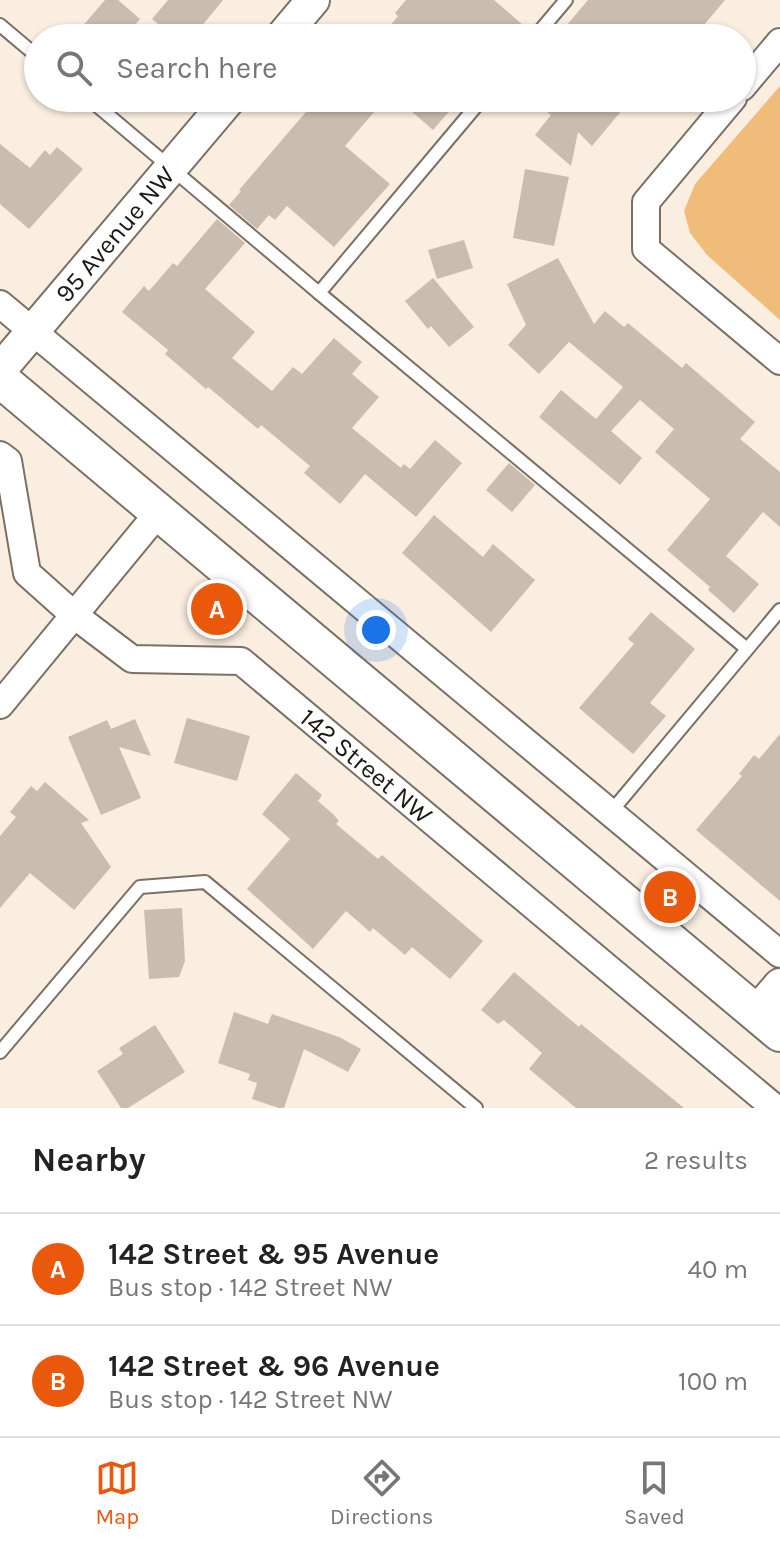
<!DOCTYPE html>
<meta charset="utf-8">
<style>
:root{--surface:#fff;--page:#f2f2f2;--text:#222;--muted:#767676;--line:#e0e0e0;--accent:#ea580c}
body{margin:0;font-family:Karla,sans-serif;background:var(--page);color:var(--text)}
.you{position:absolute;left:376px;top:630px;width:28px;height:28px;margin:-20px;border:6px solid #fff;border-radius:50%;background:#1a73e8;box-shadow:0 0 0 12px #1a73e833}
.badge{display:grid;place-items:center;width:52px;height:52px;border-radius:50%;background:var(--accent);color:#fff;font-size:26px;font-weight:700}
.pin{position:absolute;translate:-50% -50%;border:4px solid #fff;box-shadow:0 2px 8px #0006}
.list{margin:0;padding:0;list-style:none}
h2{display:flex;justify-content:space-between;align-items:center;height:104px;margin:0;padding:0 32px;font-size:34px}
h2 small{font-size:26px;font-weight:400;color:var(--muted)}
.list li{display:grid;grid-template-columns:52px 1fr auto;gap:24px;align-items:center;box-sizing:border-box;height:112px;padding:0 32px;border-top:2px solid var(--line)}
.list b{display:block;font-size:30px;white-space:nowrap}
.list p{margin:0;font-size:26px;white-space:nowrap;color:var(--muted)}
.list em{font-size:26px;font-style:normal;color:var(--muted)}
.icon{flex:none;width:44px;height:44px;fill:none;stroke:currentColor;stroke-width:2;stroke-linecap:round;stroke-linejoin:round}
.map{position:relative;flex:none;width:780px;height:1108px;overflow:hidden}
.search{position:absolute;background:var(--surface);box-shadow:0 2px 6px #0004;left:24px;right:24px;top:24px;height:88px;display:flex;align-items:center;gap:20px;box-sizing:border-box;padding:0 28px;border-radius:44px;color:var(--muted);font-size:30px}
.sheet{height:328px;background:var(--surface)}
nav{display:flex;justify-content:space-around;align-items:center;box-sizing:border-box;height:112px;border-top:2px solid var(--line);background:var(--surface);font-size:22px;color:var(--muted)}
nav a{display:grid;justify-items:center;gap:4px}
nav .on{color:var(--accent)}
.map>svg:first-child{display:block}
.green{fill:#f0bc7a}
.building{fill:#c8bdaf}
.lines{fill:none;stroke-linecap:round;stroke-linejoin:round}
.service-casing{stroke:#7a7064;stroke-width:16}
.minor-casing{stroke:#7a7064;stroke-width:30}
.tertiary-casing{stroke:#7a7064;stroke-width:36}
.secondary-casing{stroke:#7a7064;stroke-width:40}
.service{stroke:#fff;stroke-width:12}
.minor{stroke:#fff;stroke-width:26}
.tertiary{stroke:#fff;stroke-width:32}
.secondary{stroke:#fff;stroke-width:36}
.labels{text-anchor:middle;stroke-width:6;stroke-linejoin:round;paint-order:stroke}
.street-label{font-size:26px;fill:#1c1813;stroke:#fdfdfd}
</style>
<div class="map">
<svg width="780" height="1108" viewBox="0 0 780 1108">
<rect width="100%" height="100%" fill="#faeee0"/>
<!-- green -->
<path class="green" d="M780 86V320L707 255 690 233 684 211 695 184Z"/>
<!-- building -->
<g class="building">
<path d="M105 0H118L140 19 124 38H92L81 28Z"/>
<path d="M168 0H223L192 38H174L152 19Z"/>
<path d="M406 0H494L523 25 512 38H380L398 16 395 13Z"/>
<path d="M588 0H725L693 38H556Z"/>
<path d="M318 98H386L345 146 390 184 334 247 287 206 275 220 269 215 257 229 229 205 241 191 239 190Z"/>
<path d="M396 98H440L452 108 433 130Z"/>
<path d="M560 98H632L592 146 578 132 571 166 535 135 551 115 548 113Z"/>
<path d="M0 144 30 168 45 150 50 155 57 147 83 169 29 229 0 204Z"/>
<path d="M525 169 569 177 554 246 513 238Z"/>
<path d="M217 219 245 243 205 289 255 332 232 358 272 391 293 367 302 374 334 338 362 362 352 374 379 397 352 428 401 468 404 464 410 469 435 440 462 463 416 517 365 474 340 504 304 473 310 466 261 425 258 429 208 387 206 389 165 354 168 350 122 312 144 286 149 291 173 263 177 266Z"/>
<path d="M464 240 473 268 437 279 428 250Z"/>
<path d="M558 258 594 324 605 311 624 327 628 323 682 368 686 363 755 422 740 439 780 472V527L763 512 726 556 759 584 734 613 708 590 710 587 667 550 710 499 655 452 674 429 640 400 611 431 642 458 620 485 539 417 561 390 596 419 623 387 569 342 539 374 508 345 526 325 507 284Z"/>
<path d="M433 278 474 327 449 347 431 326 428 329 405 301Z"/>
<path d="M509 463 535 485 512 512 486 490Z"/>
<path d="M434 515 483 557 493 544 535 580 491 632 402 553Z"/>
<path d="M651 612 695 649 650 703 666 716 633 754 579 708 634 644 628 639Z"/>
<path d="M187 718 250 736 237 781 174 763Z"/>
<path d="M135 719 151 756 119 747 141 798 101 815 68 737 107 720 111 729Z"/>
<path d="M780 734V901L696 830 742 776 739 774 754 755 759 759Z"/>
<path d="M296 773 322 795 318 801 334 815 339 821 336 824 378 859 382 855 483 941 450 979 412 947 405 955 373 928 370 932 346 911 313 949 247 889 290 839 262 814Z"/>
<path d="M45 782 89 820 81 823 111 867 74 910 30 873 0 908V836L16 817 10 812 31 786 37 791Z"/>
<path d="M182 908 185 961 179 977 149 979 144 910Z"/>
<path d="M514 972 579 1027 581 1024 684 1108H576L529 1069 542 1053 504 1020 498 1024 481 1010Z"/>
<path d="M234 1012 268 1024 272 1014 339 1037 361 1049 348 1072 304 1049 284 1108H279L252 1099 257 1083 248 1080 250 1074 218 1063Z"/>
<path d="M155 1025 185 1072 128 1108H121L97 1071 123 1054 119 1048Z"/>
</g>
<g class="lines">
<defs>
<g id="service">
<path d="M0 25 38 57"/>
<path d="M534 38 566 0"/>
<path d="M88 98 319 293"/>
<path d="M483 98 319 293 747 649"/>
<path d="M610 813 780 610"/>
<path d="M0 1052 140 887 205 882 476 1108"/>
</g>
<g id="minor">
<path d="M742 87 780 42"/>
<path d="M733 98 646 202V249L780 361"/>
<path d="M0 304 780 954"/>
<path id="s1" d="M0 455 8 461 27 573 74 615 132 659 241 661 775 1108"/>
<path d="M0 705 159 512"/>
</g>
<g id="tertiary">
<path d="M281 38 313 0"/>
<path id="s2" d="M0 370 230 98"/>
<path d="M756 1013 780 985"/>
</g>
<path id="secondary" d="M0 379 780 1033"/>
</defs>
<!-- service casing -->
<use href="#service" class="service-casing"/>
<!-- minor casing -->
<use href="#minor" class="minor-casing"/>
<!-- tertiary casing -->
<use href="#tertiary" class="tertiary-casing"/>
<!-- secondary casing -->
<use href="#secondary" class="secondary-casing"/>
<!-- service -->
<use href="#service" class="service"/>
<!-- minor -->
<use href="#minor" class="minor"/>
<!-- tertiary -->
<use href="#tertiary" class="tertiary"/>
<!-- secondary -->
<use href="#secondary" class="secondary"/>
</g>
<g class="labels">
<!-- street labels -->
<g class="street-label">
<text dy="9" stroke="none"><textPath href="#s2" startOffset="178">95 Avenue NW</textPath></text>
<text dy="9" stroke="none"><textPath href="#s1" startOffset="532">142 Street NW</textPath></text>
</g>
</g>
</svg>
<div class="you"></div>
<div class="pin badge" style="left:217px;top:609px">A</div>
<div class="pin badge" style="left:670px;top:897px">B</div>
<div class="search"><svg class="icon" aria-label="search" viewBox="0 0 24 24"><circle cx="10" cy="10" r="6"/><path d="M15 15l6 6"/></svg>Search here</div>
</div>
<section class="sheet">
<h2>Nearby<small>2 results</small></h2>
<ul class="list">
<li><span class="badge">A</span><div><b>142 Street &amp; 95 Avenue</b><p>Bus stop · 142 Street NW</p></div><em>40 m</em></li>
<li><span class="badge">B</span><div><b>142 Street &amp; 96 Avenue</b><p>Bus stop · 142 Street NW</p></div><em>100 m</em></li>
</ul>
</section>
<nav>
<a class="on"><svg class="icon" aria-label="map" viewBox="0 0 24 24"><path d="M3 6l6-2 6 2 6-2v14l-6 2-6-2-6 2zM9 4v14M15 6v14"/></svg>Map</a>
<a><svg class="icon" aria-label="directions" viewBox="0 0 24 24"><path d="M12 3l9 9-9 9-9-9zM9 14v-3h6M13 9l2 2-2 2"/></svg>Directions</a>
<a><svg class="icon" aria-label="saved" viewBox="0 0 24 24"><path d="M7 4h10v16l-5-4-5 4z"/></svg>Saved</a>
</nav>
